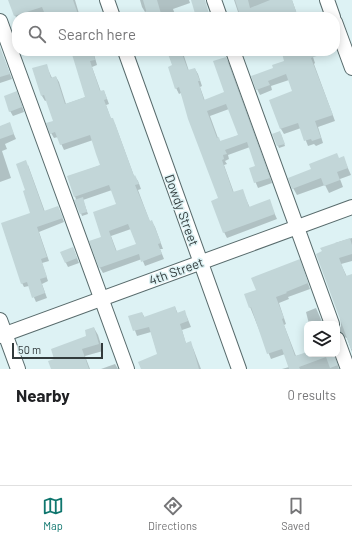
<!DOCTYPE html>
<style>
:root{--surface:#fff;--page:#f6f6f6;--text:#202124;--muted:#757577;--line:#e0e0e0;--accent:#0f766e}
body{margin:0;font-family:Barlow,sans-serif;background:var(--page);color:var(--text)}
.controls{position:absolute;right:12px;bottom:12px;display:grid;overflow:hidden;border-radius:8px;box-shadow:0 2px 10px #0003}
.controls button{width:36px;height:36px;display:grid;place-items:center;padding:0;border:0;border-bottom:1px solid var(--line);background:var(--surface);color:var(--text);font:20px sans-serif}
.scale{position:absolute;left:12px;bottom:10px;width:91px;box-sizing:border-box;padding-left:4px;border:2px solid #323b3c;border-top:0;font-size:11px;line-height:14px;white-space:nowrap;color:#323b3c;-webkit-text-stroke:3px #ddf2f4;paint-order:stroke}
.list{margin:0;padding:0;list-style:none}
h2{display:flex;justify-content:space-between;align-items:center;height:52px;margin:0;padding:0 16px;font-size:17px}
h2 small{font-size:13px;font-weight:400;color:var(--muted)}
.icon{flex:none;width:22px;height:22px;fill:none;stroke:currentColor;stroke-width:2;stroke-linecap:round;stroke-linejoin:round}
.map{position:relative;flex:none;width:352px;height:369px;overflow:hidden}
.search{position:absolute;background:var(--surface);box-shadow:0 2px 10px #0003;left:12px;right:12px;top:12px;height:44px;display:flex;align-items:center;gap:10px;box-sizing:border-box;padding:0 14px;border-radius:16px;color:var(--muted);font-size:15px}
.sheet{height:116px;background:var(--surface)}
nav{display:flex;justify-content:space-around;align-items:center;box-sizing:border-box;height:56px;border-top:1px solid var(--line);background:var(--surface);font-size:11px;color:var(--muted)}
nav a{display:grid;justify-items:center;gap:2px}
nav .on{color:var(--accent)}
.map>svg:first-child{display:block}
.shadow{fill:#0003;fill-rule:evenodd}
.building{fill:#c2d6d8;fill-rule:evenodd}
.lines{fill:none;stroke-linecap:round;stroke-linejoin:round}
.minor-casing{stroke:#586b6c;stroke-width:16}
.minor{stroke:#fff;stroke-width:14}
.labels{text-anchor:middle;stroke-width:3;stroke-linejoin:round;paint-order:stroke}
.street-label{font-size:13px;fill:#323b3c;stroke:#ddf2f4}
</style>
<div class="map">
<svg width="352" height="369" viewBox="0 0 352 369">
<rect width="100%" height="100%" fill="#ddf2f4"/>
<!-- shadow -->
<g class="shadow">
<path d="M9 0H75L80 17H47L45 12 29 17H17V20Z"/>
<path d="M140 0H189L190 3 173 9 176 17H150L148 11 145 12 142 7Z"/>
<path d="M234 0H292L298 17H232L231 15 238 12Z"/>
<path d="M72 51H93L97 65 92 67 101 92 104 91 106 96 109 104 106 105 111 119H112L115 124 134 176 138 181 141 189 138 190 150 222H152L155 227 163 249H160L164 259 145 266 142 259 103 273 100 268 91 242 103 237 117 205 112 190 83 200 88 214 82 216 68 177 101 165 93 140 64 150 58 137 54 138 51 133 54 121 47 100 45 101 42 96 46 65 52 78 56 77 59 82 66 104 86 97ZM131 229 137 245 117 252 111 236Z"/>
<path d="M163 51H185L187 55 184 56 189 71 195 69 198 74 202 86 200 87 205 101 226 93V58L229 63 272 183 258 188 250 169 257 167 250 147 228 155 229 159 225 161 227 164 224 165 234 193 242 190 250 208 269 201 277 219 227 238 224 232 220 199 181 93 179 94 176 88 173 66 168 52 164 53ZM229 109 239 135 221 142 218 138 210 116Z"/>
<path d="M282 51H311L315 63 314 64 335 121 318 127 323 143 316 146 314 144 308 146 301 128 284 134 281 129 270 101 293 92 289 80 271 86 272 90 260 95 257 89 274 69 285 61Z"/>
<path d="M2 54 12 79 0 83V55Z"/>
<path d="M19 97 24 112 13 116 10 111Z"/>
<path d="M9 123 16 139 5 144 7 149 2 151 11 178 0 182V127Z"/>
<path d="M273 134H281L285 146 279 148Z"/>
<path d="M343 157 351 175 340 179 343 187 329 193 325 185 297 195 293 188Z"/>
<path d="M28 165 45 212 58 207 64 222 39 232 49 261 42 263 48 281 42 284 47 298 36 302 29 286 24 287 22 283 31 213 26 191Z"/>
<path d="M352 238V261L341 264 347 277 352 275V352L347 338 341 336 338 331 341 326 335 243Z"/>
<path d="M73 248 79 263 68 267 61 253Z"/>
<path d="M302 266 310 289 288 297 289 299 279 303 286 324 284 325 296 356 307 353V354H334L339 369H282L289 367 285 354 271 359 250 307 257 290Z"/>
<path d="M175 307 178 314 184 312 187 317 191 327 182 330 186 344 190 343 193 348 201 369H142L158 355 151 332 137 336 130 317 142 313 145 318Z"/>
<path d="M316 308 323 324H309L306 312Z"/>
<path d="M94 328 98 335 103 351 85 356 90 369H52L56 360 88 337Z"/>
<path d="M115 364 118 369H101Z"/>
</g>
<!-- building -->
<g class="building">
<path d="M8 0H73L79 17H46L42 7 14 16Z"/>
<path d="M143 0H157L162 17H148Z"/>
<path d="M191 0H205L210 17H196Z"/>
<path d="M235 0H248L250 8 270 0H292L297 14 290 17H288L287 14 279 17H229L239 12Z"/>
<path d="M0 47 10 74 0 77Z"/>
<path d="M71 51H93L95 60 90 61 100 91 104 90 107 99 104 100 111 118H113L134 176 135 175 139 184 135 185 150 221 152 220 161 243 158 244 162 254 141 262 139 254 99 268 89 241 101 237 93 212 116 204 109 185 74 197 67 176 100 165 96 154 90 135 60 145 55 132 50 134 46 123 53 121 44 95 41 96 32 68 47 64 51 78 56 76 65 104 85 97ZM128 224 136 244 116 251 109 231Z"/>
<path d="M167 51H181L188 70 195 68 200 81H198L204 100 224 92 213 61 226 57 270 178 254 183 249 168 255 166 247 142 225 150 227 154 223 155 224 159 222 160 233 192 243 189 249 207 270 199 275 214 223 233 211 201 218 198 188 119 179 87 175 89 168 67 172 65ZM226 104 238 135 220 141 219 137 217 138 207 111Z"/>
<path d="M289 51H328V52L311 58 333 115 315 121 321 138 312 141 311 139 304 141 298 123 280 129 269 100 292 91 286 74 268 81 270 85 256 90 251 76 273 68 272 65 284 61 282 53Z"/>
<path d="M17 91 22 107 9 112 4 96Z"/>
<path d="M10 122 14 134 0 139V126Z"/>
<path d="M280 131 285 144 277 146 272 134Z"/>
<path d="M337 153 339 158 344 156 348 168 337 172 340 180 324 186 321 178 292 189 288 178 311 169 309 164Z"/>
<path d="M26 160 44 211 58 206 63 218 37 227 47 257 41 259 47 277 40 279 45 293 32 298 27 282 21 284 1 223 30 213 23 191 25 190 16 164Z"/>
<path d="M83 197 87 212 80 214 74 200Z"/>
<path d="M350 238 352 245V254L339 258 346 276 352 274V349H351L316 254 322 251 320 248Z"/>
<path d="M73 247 77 258 65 263 60 252Z"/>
<path d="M300 259 308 283 286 292 287 293 276 297 284 318 282 319 295 356 307 352V354H333L338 365 330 368 326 357 299 367 300 369H289L282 349 267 354 251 307 249 308 244 294 256 290 251 278Z"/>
<path d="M175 306 177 313 185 310 188 321 180 324 186 343 191 341 199 369H141L138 362 157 354 149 327 133 331 128 316 142 312 144 317Z"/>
<path d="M94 327 99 344 82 349 89 369H51L48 361 54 359 51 349 86 336 85 330Z"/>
</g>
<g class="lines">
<defs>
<g id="minor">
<path d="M107 0 113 17"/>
<path d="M214 0 220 17"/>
<path d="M327 0 333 17"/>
<path d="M0 21 127 369"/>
<path d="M335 22 352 68"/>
<path d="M125 51 239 369"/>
<path d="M233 51 332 324"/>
<path d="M0 320 18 369"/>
<path d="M0 336 352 207"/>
<path d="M337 339 348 369"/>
</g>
</defs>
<!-- minor casing -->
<use href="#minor" class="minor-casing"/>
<!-- minor -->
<use href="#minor" class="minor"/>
</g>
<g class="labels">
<!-- street labels -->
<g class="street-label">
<text transform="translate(182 210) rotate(70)" y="5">Dowdy Street</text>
<text transform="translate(176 271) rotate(-20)" y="5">4th Street</text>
</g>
</g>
</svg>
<div class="controls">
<button><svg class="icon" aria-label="layers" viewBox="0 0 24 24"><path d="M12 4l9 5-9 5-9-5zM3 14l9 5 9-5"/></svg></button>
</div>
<div class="scale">50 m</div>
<div class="search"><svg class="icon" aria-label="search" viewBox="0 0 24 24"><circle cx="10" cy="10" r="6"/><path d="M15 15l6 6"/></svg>Search here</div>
</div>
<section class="sheet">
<h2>Nearby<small>0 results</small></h2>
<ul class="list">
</ul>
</section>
<nav>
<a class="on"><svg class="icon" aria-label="map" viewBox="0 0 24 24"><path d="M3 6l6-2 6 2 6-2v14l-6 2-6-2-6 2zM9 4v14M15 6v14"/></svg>Map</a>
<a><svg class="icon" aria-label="directions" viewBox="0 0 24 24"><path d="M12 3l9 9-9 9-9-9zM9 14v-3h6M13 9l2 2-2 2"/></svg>Directions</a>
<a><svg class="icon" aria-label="saved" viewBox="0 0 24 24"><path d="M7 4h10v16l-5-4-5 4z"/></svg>Saved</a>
</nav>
